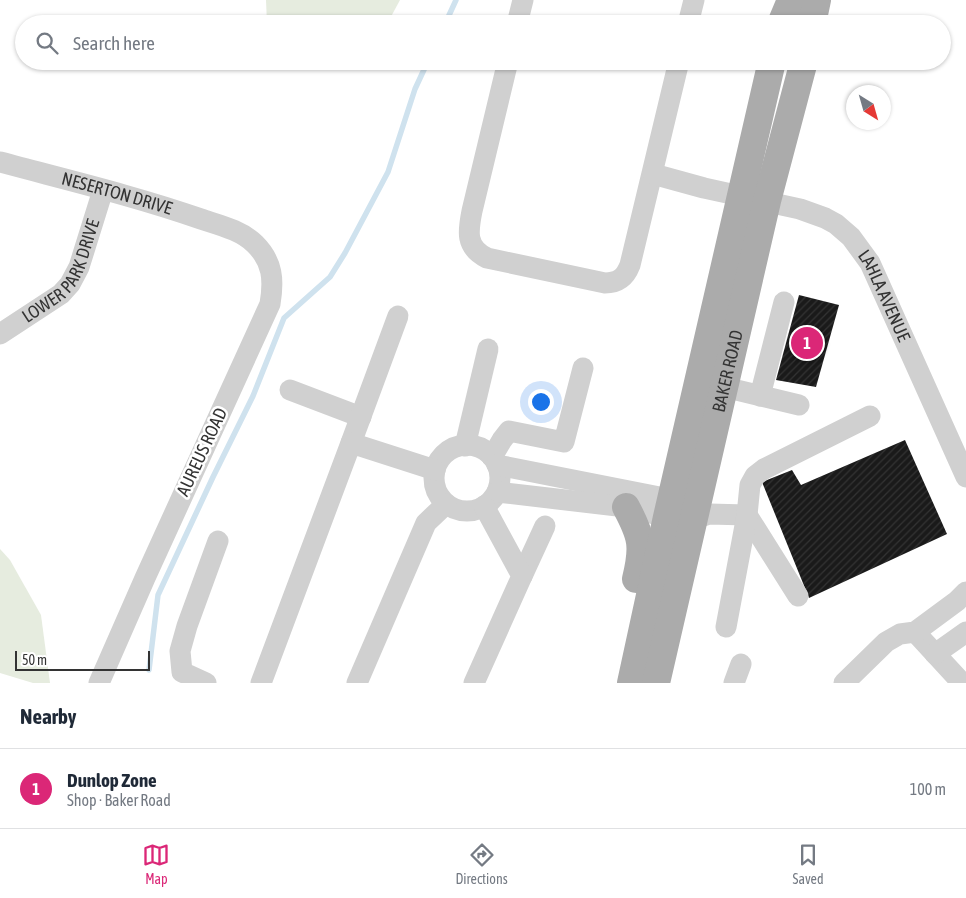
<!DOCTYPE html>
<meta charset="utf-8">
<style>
:root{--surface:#fff;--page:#f6f6f7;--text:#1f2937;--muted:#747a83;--line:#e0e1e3;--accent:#db2777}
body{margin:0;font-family:"Asap Condensed",sans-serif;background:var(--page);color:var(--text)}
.compass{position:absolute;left:846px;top:85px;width:45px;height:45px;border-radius:50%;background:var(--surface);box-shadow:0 1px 4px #0004;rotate:143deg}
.scale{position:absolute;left:15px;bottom:12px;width:135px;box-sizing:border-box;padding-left:5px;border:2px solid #333;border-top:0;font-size:14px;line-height:18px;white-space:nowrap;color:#333;-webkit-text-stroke:4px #fff;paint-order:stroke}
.you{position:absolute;left:540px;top:401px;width:18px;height:18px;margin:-12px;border:4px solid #fff;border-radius:50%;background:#1a73e8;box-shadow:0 0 0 8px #1a73e833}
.badge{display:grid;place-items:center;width:32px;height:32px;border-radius:50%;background:var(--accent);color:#fff;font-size:16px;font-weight:700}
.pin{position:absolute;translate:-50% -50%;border:2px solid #fff;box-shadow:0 1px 5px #0006}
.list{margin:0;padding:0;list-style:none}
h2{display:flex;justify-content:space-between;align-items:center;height:65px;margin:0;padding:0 20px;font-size:21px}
h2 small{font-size:16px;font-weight:400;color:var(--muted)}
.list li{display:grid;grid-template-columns:32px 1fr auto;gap:15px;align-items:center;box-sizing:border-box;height:80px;padding:0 20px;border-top:1px solid var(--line)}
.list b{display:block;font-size:19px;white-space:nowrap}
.list p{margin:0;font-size:16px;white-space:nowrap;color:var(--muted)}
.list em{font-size:16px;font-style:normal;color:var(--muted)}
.icon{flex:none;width:28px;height:28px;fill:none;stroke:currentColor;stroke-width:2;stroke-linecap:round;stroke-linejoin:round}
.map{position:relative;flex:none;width:966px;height:683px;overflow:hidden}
.search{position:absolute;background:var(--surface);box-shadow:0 1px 4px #0004;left:15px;right:15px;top:15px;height:55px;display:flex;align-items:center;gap:12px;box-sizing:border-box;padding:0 18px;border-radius:28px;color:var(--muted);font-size:19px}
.sheet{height:145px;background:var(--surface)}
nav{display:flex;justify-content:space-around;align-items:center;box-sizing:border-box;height:70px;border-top:1px solid var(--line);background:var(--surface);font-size:14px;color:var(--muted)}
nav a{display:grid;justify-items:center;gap:2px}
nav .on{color:var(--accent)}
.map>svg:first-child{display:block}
.park{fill:#e6ecdf}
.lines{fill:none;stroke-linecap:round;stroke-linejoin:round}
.stream{stroke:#cfe2ee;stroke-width:5.5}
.building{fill:url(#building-hatch)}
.minor{stroke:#d0d0d0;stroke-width:21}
.major{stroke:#ababab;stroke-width:28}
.labels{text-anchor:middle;stroke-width:5;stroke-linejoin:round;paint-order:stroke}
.street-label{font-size:18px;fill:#333;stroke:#fff}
</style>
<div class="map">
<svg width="966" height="683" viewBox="0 0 966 683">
<defs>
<pattern id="building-hatch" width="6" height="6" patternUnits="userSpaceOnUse" patternTransform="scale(1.25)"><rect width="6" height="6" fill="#1a1a1a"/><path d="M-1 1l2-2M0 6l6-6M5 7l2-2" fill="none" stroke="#333"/></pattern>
</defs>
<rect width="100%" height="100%" fill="#fff"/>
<!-- park -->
<g class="park">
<path d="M266 0H400L387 24H267Z"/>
<path d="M0 549 10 560 41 615 50 683H33L0 673Z"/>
</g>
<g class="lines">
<!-- stream -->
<g class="stream">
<path d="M445 24 456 0"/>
<path d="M149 670 158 595 213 477 253 396 284 318 330 277 345 253 388 172 415 89 428 61"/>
</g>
</g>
<!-- building -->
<g class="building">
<path d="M799 295 839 305 816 387 776 380Z"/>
<path d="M905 440 947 534 809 598 762 482 792 470 801 485Z"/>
</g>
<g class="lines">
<!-- minor -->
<g class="minor">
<path d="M517 24 523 0"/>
<path d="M688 24 694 0"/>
<path d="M508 61 472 211C468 231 465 247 487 258L605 283C618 283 625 278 630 265L679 61"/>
<path id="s1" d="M0 162C67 180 135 196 201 219 219 225 241 230 255 244 273 262 274 280 270 304L145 578 99 683"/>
<path id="s2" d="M653 174 704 188 800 209 825 218 836 224 851 237 870 263 966 477"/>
<path id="s3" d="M0 334 61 294 70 284 79 267 103 190"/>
<path d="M724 387 799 405"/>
<path d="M290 390 361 417"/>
<path d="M760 396 784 302"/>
<path d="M351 443 398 316"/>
<circle cx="467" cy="478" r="33"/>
<path d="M465 446 488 349"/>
<path d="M492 457 502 440 509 431 564 442 583 368"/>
<path d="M497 465 685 502"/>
<path d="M497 492 626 507 667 517 694 519 709 514 747 515 798 596"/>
<path d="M522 576 545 526"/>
<path d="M726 627 747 515 750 485 755 476 764 469 870 416"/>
<path d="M915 632 962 683"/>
<path d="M935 654 966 632"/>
<path d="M206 683 182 672 180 651 187 626 218 541"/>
<path d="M261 683 351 443 435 470"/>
<path d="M357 683 426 523 446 504"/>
<path d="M474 683 522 576 484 506"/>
<path d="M734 683 741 664"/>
<path d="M844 683 886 642 900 634 915 632 957 601 966 592"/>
</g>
<!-- major -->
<g class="major">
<path d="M781 24 791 0"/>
<path d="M812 24 817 0"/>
<path d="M626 507C642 537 644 546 636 579"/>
<path d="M631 683 667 517 772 61"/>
<path id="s4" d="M656 683 767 201 804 61"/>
</g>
</g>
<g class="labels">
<!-- street labels -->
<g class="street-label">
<text dy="6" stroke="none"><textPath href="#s1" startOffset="121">NESERTON DRIVE</textPath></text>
<text dy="6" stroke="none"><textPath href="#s3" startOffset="92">LOWER PARK DRIVE</textPath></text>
<text dy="6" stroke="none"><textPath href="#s2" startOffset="278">LAHLA AVENUE</textPath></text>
<text dy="6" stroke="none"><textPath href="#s4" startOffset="320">BAKER ROAD</textPath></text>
<text transform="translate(202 452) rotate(-65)" y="6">AUREUS ROAD</text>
</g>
</g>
</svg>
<svg class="compass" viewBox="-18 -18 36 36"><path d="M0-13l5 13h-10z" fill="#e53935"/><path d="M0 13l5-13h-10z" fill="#747a83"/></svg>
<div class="scale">50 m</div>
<div class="you"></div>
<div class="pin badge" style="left:807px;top:343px">1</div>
<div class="search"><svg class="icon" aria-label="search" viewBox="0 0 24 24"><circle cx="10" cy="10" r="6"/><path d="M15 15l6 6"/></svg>Search here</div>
</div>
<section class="sheet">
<h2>Nearby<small></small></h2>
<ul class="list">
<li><span class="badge">1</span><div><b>Dunlop Zone</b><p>Shop · Baker Road</p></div><em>100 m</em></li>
</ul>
</section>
<nav>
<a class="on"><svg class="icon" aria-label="map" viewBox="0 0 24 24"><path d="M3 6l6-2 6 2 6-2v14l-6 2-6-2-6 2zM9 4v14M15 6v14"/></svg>Map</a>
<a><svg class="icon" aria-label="directions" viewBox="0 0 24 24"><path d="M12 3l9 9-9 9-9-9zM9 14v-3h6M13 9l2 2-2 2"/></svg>Directions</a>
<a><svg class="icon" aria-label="saved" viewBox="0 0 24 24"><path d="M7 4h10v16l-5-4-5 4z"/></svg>Saved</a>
</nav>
